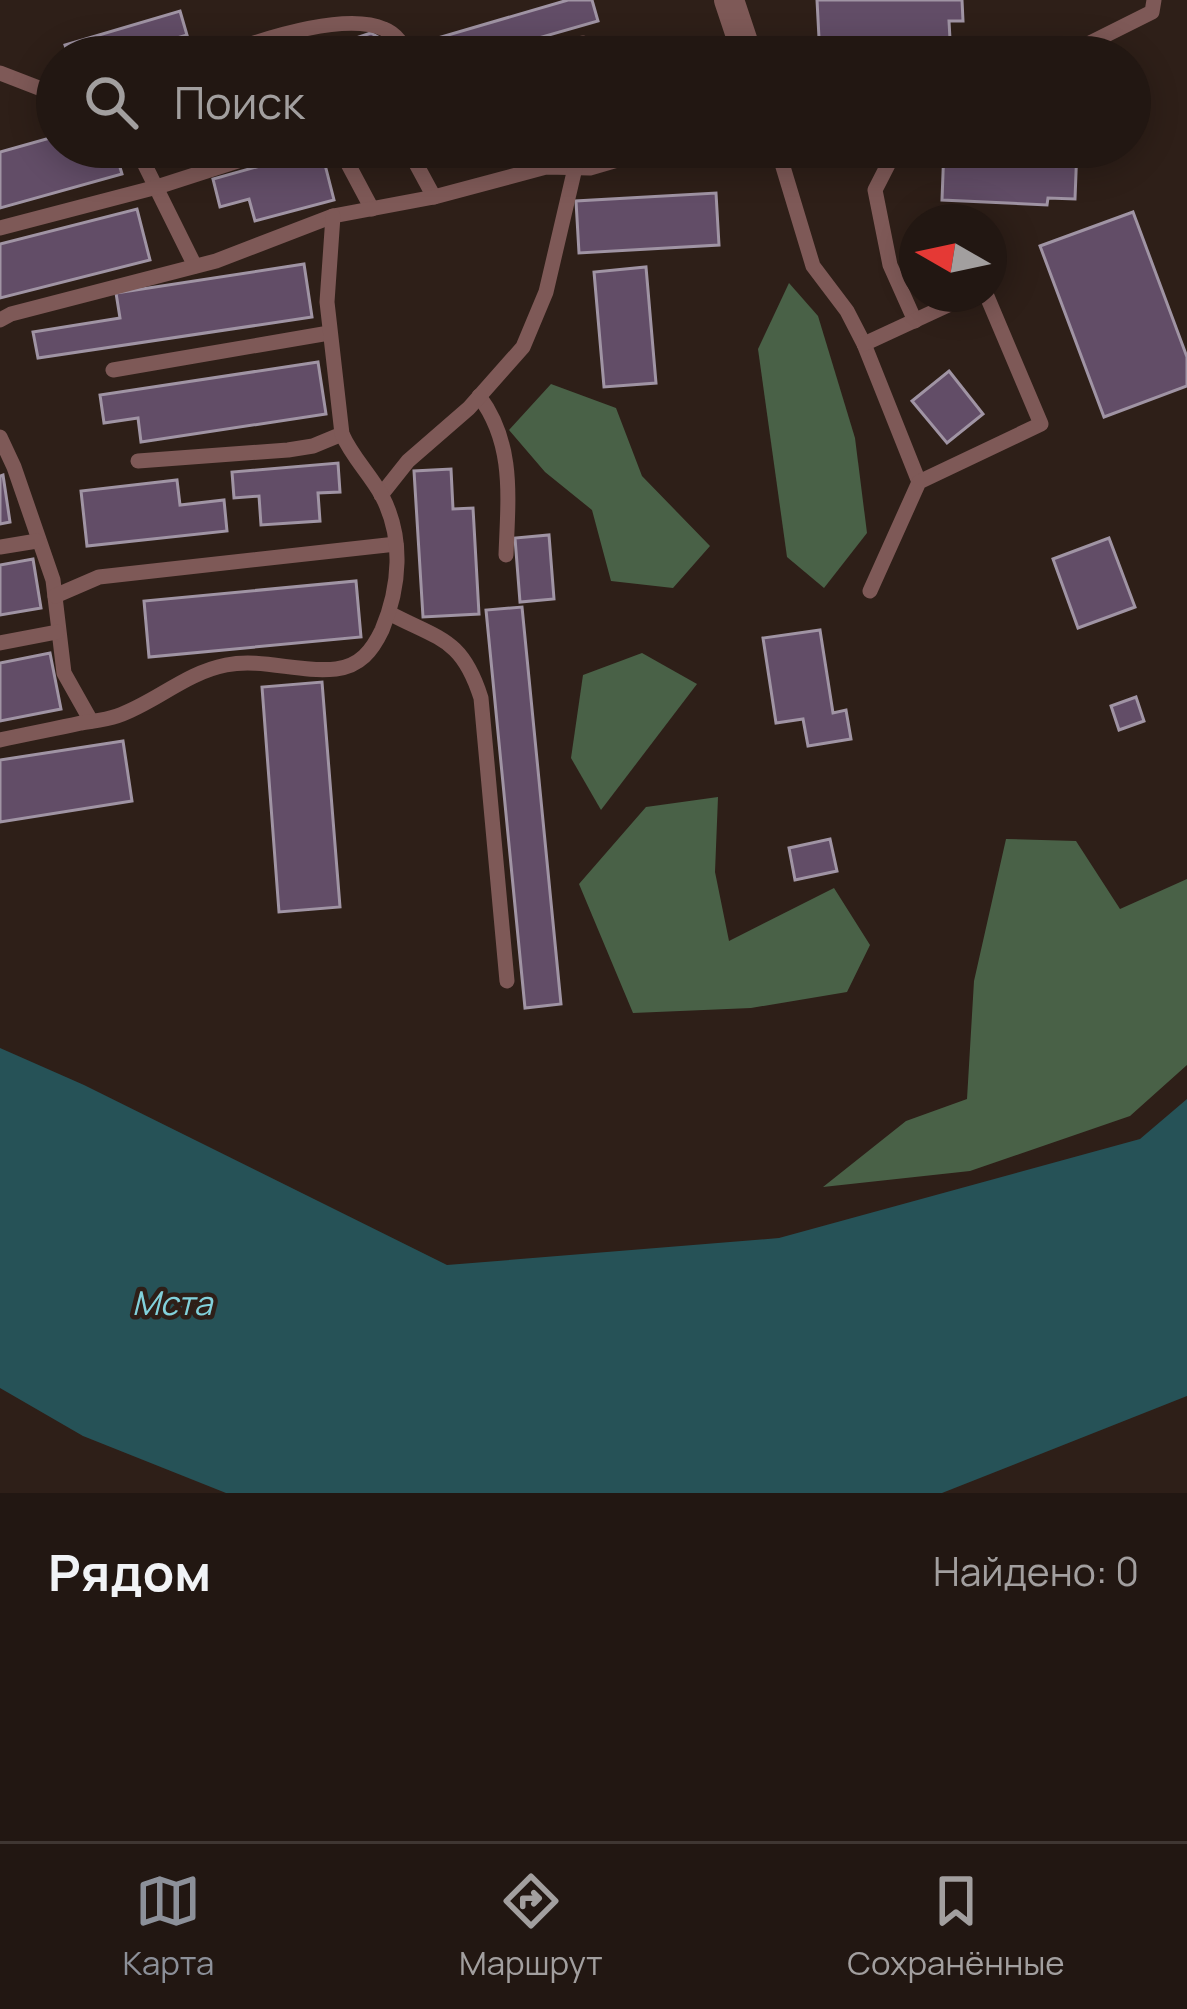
<!DOCTYPE html>
<html lang="ru">
<meta charset="utf-8">
<style>
:root{--surface:#221712;--page:#2a201b;--text:#f1f3f6;--muted:#a29f9f;--line:#3f3632;--accent:#8c9099}
body{margin:0;font-family:Manrope,sans-serif;background:var(--page);color:var(--text)}
.compass{position:absolute;left:899px;top:204px;width:108px;height:108px;border-radius:50%;background:var(--surface);box-shadow:0 6px 30px #0003;rotate:279deg}
.list{margin:0;padding:0;list-style:none}
h2{display:flex;justify-content:space-between;align-items:center;height:156px;margin:0;padding:0 48px;font-size:51px}
h2 small{font-size:39px;font-weight:400;color:var(--muted)}
.icon{flex:none;width:66px;height:66px;fill:none;stroke:currentColor;stroke-width:2;stroke-linecap:round;stroke-linejoin:round}
.map{position:relative;flex:none;width:1187px;height:1493px;overflow:hidden}
.search{position:absolute;background:var(--surface);box-shadow:0 6px 30px #0003;left:36px;right:36px;top:36px;height:132px;display:flex;align-items:center;gap:30px;box-sizing:border-box;padding:0 42px;border-radius:66px;color:var(--muted);font-size:45px}
.sheet{height:348px;background:var(--surface)}
nav{display:flex;justify-content:space-around;align-items:center;box-sizing:border-box;height:168px;border-top:3px solid var(--line);background:var(--surface);font-size:33px;color:var(--muted)}
nav a{display:grid;justify-items:center;gap:6px}
nav .on{color:var(--accent)}
.map>svg:first-child{display:block}
.forest{fill:#496147}
.water{fill:#265257}
.building{fill:#624d67;stroke:#a094a4;stroke-width:3}
.lines{fill:none;stroke-linecap:round;stroke-linejoin:round}
.lane{stroke:#7e5957;stroke-width:15}
.street{stroke:#7e5957;stroke-width:30}
.labels{text-anchor:middle;stroke-width:9;stroke-linejoin:round;paint-order:stroke}
.water-label{font-size:33px;font-style:italic;fill:#82d1db;stroke:#2e1f18}
</style>
<div class="map">
<svg width="1187" height="1493" viewBox="0 0 1187 1493">
<rect width="100%" height="100%" fill="#2e1f18"/>
<!-- forest -->
<g class="forest">
<path d="M789 283 818 316 855 438 867 533 824 588 787 557 758 349Z"/>
<path d="M551 384 616 408 642 476 710 546 673 588 611 581 592 510 545 472 509 430Z"/>
<path d="M642 653 697 684 601 810 571 758 583 675Z"/>
<path d="M718 797 715 872 729 941 834 888 870 945 847 992 751 1008 633 1013 579 884 646 807Z"/>
<path d="M1006 839 1076 841 1120 909 1187 879V1065L1130 1116 970 1171 823 1187 906 1121 967 1099 974 981Z"/>
</g>
<!-- water -->
<path class="water" d="M0 1048 84 1085 447 1265 779 1238 1140 1139 1187 1099V1396L942 1493H226L83 1436 0 1388Z"/>
<!-- building -->
<g class="building">
<path d="M568 0H592L598 21 472 57H428L424 42Z"/>
<path d="M817 0H962L963 21H949L951 57H820Z"/>
<path d="M180 11 187 35 114 57H69L65 45Z"/>
<path d="M371 33 394 46 397 57H300Z"/>
<path d="M618 46 622 57H579Z"/>
<path d="M57 136V147H114L122 174 0 208V152Z"/>
<path d="M944 147H1077L1075 199 1048 198 1047 205 942 200Z"/>
<path d="M321 149 334 200 255 221 249 199 220 207 213 179Z"/>
<path d="M716 193 719 245 579 253 576 201Z"/>
<path d="M137 209 150 260 0 298V244Z"/>
<path d="M1133 212 1187 357V386L1104 417 1040 246Z"/>
<path d="M304 264 312 317 38 358 33 332 120 318 116 293Z"/>
<path d="M646 267 656 383 604 387 594 272Z"/>
<path d="M318 362 326 414 141 442 138 418 104 423 100 395Z"/>
<path d="M949 371 983 414 947 443 912 401Z"/>
<path d="M338 463 340 492 318 493 320 521 261 525 259 496 234 498 232 472Z"/>
<path d="M451 469 453 509 473 508 479 614 423 617 414 471Z"/>
<path d="M3 475 10 522 0 524V476Z"/>
<path d="M177 480 180 505 224 500 227 531 87 546 81 491Z"/>
<path d="M549 535 554 599 520 602 515 538Z"/>
<path d="M1109 538 1135 607 1078 628 1053 559Z"/>
<path d="M33 559 41 608 0 615V565Z"/>
<path d="M356 581 361 637 149 657 144 601Z"/>
<path d="M522 607 561 1004 525 1008 486 610Z"/>
<path d="M820 630 833 713 846 710 851 739 808 746 803 719 776 723 763 638Z"/>
<path d="M50 653 61 709 0 721V663Z"/>
<path d="M322 682 340 907 279 912 262 687Z"/>
<path d="M1136 697 1144 721 1119 730 1111 706Z"/>
<path d="M123 741 132 801 0 822V760Z"/>
<path d="M830 839 837 871 795 880 789 848Z"/>
</g>
<g class="lines">
<!-- lane -->
<g class="lane">
<path d="M214 57C254 42 343 11 384 29 397 34 403 45 409 57"/>
<path d="M534 57 583 43"/>
<path d="M1062 57 1152 12 1154 0"/>
<path d="M0 73 57 95"/>
<path d="M136 147 195 266"/>
<path d="M339 147 372 209"/>
<path d="M407 147 434 197"/>
<path d="M777 147 813 266 847 311 864 344 919 482"/>
<path d="M897 147 875 190 890 265 915 321"/>
<path d="M0 228 157 187 281 147"/>
<path d="M0 320 11 314 216 261 333 216 434 197 546 167 590 168 662 147"/>
<path d="M864 344 972 294"/>
<path d="M113 370 329 333"/>
<path d="M479 396C515 444 508 498 506 555"/>
<path d="M0 437 14 467 53 580 64 673 91 721"/>
<path d="M138 461 288 450 313 446 342 434"/>
<path d="M381 495 408 461 469 408 523 347 546 292 575 168"/>
<path d="M0 547 37 541"/>
<path d="M870 591 919 482 1041 424 986 294"/>
<path d="M55 596 99 577 396 544"/>
<path d="M389 613C440 640 462 638 481 698L507 981"/>
<path d="M0 643 57 632"/>
<path d="M0 740C27 734 54 729 81 723 93 721 106 720 117 716 155 703 185 673 226 665 263 658 299 673 336 669 360 666 372 651 382 630 400 587 404 538 382 496 370 474 352 457 342 434L327 302 333 216"/>
</g>
<!-- street -->
<path class="street" d="M729 0 748 57"/>
</g>
<g class="labels">
<!-- water labels -->
<g class="water-label">
<text x="172" y="1315">Мста</text>
</g>
</g>
</svg>
<svg class="compass" viewBox="-18 -18 36 36"><path d="M0-13l5 13h-10z" fill="#e53935"/><path d="M0 13l5-13h-10z" fill="#a29f9f"/></svg>
<div class="search"><svg class="icon" aria-label="search" viewBox="0 0 24 24"><circle cx="10" cy="10" r="6"/><path d="M15 15l6 6"/></svg>Поиск</div>
</div>
<section class="sheet">
<h2>Рядом<small>Найдено: 0</small></h2>
<ul class="list">
</ul>
</section>
<nav>
<a class="on"><svg class="icon" aria-label="map" viewBox="0 0 24 24"><path d="M3 6l6-2 6 2 6-2v14l-6 2-6-2-6 2zM9 4v14M15 6v14"/></svg>Карта</a>
<a><svg class="icon" aria-label="directions" viewBox="0 0 24 24"><path d="M12 3l9 9-9 9-9-9zM9 14v-3h6M13 9l2 2-2 2"/></svg>Маршрут</a>
<a><svg class="icon" aria-label="saved" viewBox="0 0 24 24"><path d="M7 4h10v16l-5-4-5 4z"/></svg>Сохранённые</a>
</nav>
